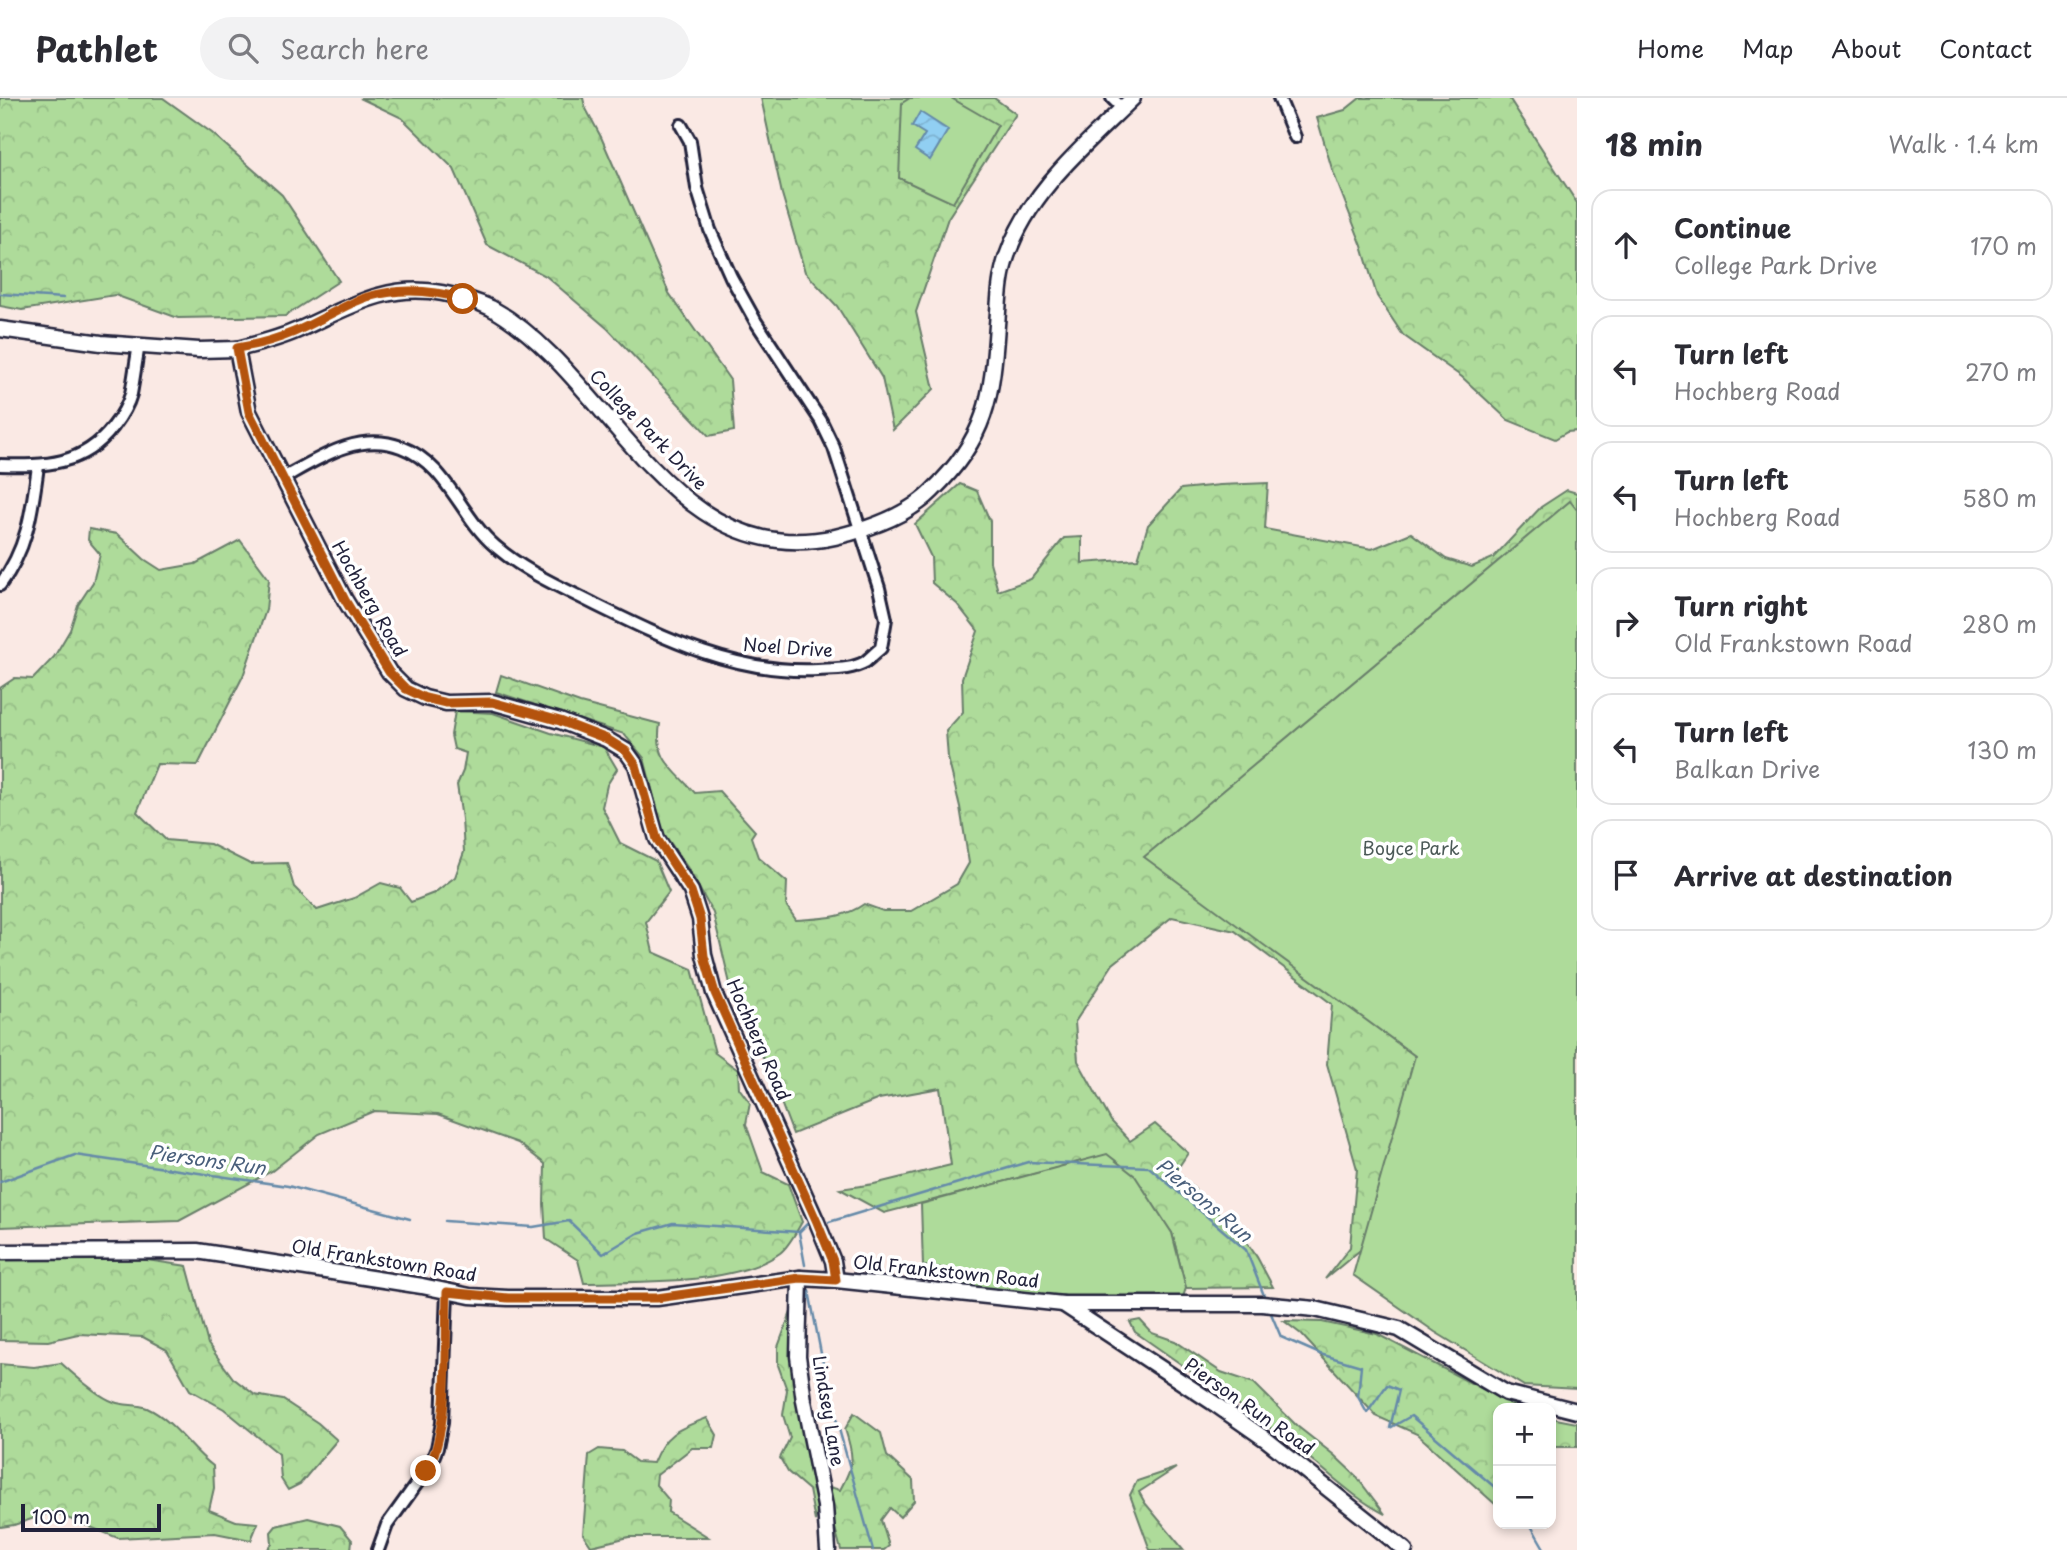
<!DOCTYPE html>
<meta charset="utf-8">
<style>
:root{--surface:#fff;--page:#f2f2f3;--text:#2b2b33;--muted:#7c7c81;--line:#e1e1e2}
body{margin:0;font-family:"Playpen Sans",sans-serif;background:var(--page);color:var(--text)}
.controls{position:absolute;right:21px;bottom:21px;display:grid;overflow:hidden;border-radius:14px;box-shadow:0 4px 10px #0003}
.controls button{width:63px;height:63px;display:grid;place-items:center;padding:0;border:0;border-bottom:2px solid var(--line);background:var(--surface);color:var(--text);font:35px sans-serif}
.scale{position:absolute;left:21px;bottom:18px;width:140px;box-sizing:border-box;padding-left:7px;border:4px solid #22223b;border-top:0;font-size:19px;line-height:24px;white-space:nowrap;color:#22223b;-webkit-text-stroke:5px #fff;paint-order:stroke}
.stop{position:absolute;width:21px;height:21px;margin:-16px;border:5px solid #b45309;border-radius:50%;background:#fff}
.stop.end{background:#b45309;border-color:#fff;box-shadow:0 2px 7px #0008}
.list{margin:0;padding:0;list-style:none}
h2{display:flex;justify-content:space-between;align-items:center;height:91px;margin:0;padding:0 28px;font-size:30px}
h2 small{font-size:23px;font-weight:400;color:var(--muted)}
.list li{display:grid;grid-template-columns:46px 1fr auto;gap:21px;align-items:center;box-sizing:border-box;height:112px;margin:0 14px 14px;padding:0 14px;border:2px solid var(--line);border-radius:21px}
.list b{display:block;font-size:26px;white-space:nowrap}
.list p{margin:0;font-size:23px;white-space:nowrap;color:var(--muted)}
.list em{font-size:23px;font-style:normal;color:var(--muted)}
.icon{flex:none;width:38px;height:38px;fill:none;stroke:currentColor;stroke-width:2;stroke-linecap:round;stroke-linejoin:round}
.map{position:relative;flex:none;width:1577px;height:1452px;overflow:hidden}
header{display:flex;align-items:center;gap:42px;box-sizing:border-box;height:98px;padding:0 35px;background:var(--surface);border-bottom:2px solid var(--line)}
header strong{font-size:33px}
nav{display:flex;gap:38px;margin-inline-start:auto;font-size:24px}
.search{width:490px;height:63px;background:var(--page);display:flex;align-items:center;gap:18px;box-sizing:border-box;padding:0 24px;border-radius:38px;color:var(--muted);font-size:26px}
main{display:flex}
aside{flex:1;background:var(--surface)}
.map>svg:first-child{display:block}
.forest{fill:url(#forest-crowns);stroke:#687e6a;stroke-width:2}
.green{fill:#aedb9a;stroke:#687e6a;stroke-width:2}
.water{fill:url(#water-waves);stroke:#658aa9;stroke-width:2}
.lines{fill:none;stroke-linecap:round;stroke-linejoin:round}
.stream{stroke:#658aa9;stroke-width:2.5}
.minor-casing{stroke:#22223b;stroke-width:16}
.tertiary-casing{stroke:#22223b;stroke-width:19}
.minor{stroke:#fff;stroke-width:10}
.tertiary{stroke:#fff;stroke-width:14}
.route{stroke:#b45309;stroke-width:9}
.labels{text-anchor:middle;stroke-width:7;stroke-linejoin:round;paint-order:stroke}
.street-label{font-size:18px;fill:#22223b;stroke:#fff}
.park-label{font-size:18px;fill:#4c5a58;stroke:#fff}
.water-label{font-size:19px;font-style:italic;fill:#495f7b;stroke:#fff}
</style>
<header>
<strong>Pathlet</strong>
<div class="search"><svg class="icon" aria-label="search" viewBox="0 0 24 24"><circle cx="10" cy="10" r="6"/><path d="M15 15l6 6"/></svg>Search here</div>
<nav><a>Home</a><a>Map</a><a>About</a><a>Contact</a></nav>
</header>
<main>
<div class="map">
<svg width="1577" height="1452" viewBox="0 0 1577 1452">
<defs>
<pattern id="forest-crowns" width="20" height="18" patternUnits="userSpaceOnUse" patternTransform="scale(1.75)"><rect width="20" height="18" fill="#aedb9a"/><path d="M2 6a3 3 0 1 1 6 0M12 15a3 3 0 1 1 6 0" fill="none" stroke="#95bc86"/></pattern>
<pattern id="water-waves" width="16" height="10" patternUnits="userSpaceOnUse" patternTransform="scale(1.75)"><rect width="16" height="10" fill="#91cff2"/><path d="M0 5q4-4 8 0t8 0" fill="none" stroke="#7db1d0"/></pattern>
</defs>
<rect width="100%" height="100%" fill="#fae9e4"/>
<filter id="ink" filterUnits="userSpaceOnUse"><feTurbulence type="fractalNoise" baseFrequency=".0143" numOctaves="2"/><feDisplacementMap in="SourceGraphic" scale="14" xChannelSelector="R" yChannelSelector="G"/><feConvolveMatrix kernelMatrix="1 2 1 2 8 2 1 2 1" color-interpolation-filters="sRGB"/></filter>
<g filter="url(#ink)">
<!-- forest -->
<g class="forest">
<path d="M0 0H163L212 35 282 97 339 183 285 218 178 220 115 197 22 212 0 208Z"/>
<path d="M360 0H583L585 9 601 39 669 195 730 282 734 333 709 338 608 231 546 178 487 147 454 71 402 20Z"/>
<path d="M761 0H994L1016 16 948 120 916 214 934 291 893 332 882 280 837 208 805 174 782 96Z"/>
<path d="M1360 0H1509L1577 105V333L1567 334 1555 341 1508 322 1462 279 1403 237 1377 198 1362 148 1332 71 1317 20 1345 12Z"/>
<path d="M1268 385 1265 431 1372 451 1411 435 1446 461 1472 469 1493 460 1541 409 1567 392 1577 395V522L1460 1070 1325 1181 1350 1149 1357 1071 1327 966 1332 906 1235 833 1172 819 1113 866 1075 924 1078 963 1111 1023 1130 1043 1155 1026 1188 1055 1176 1073 1243 1139 1257 1159 1273 1189 1186 1190 1172 1135 1107 1057 884 1115 840 1091 874 1086 951 1067 940 990 879 1001 793 1036 767 968 732 894 713 815 689 772 663 734 644 660 624 636 496 594 501 577 580 605 660 626C654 661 673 671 695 695L719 693 755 733 751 739 758 759 787 784 786 807 796 822C821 820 843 821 864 806L883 813H911L957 786 969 765 960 709 948 660 946 633 963 614 962 580 978 533 957 506 932 485 931 459 915 426 960 386 977 393 990 423V464L998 493 1031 481 1064 440 1082 439V465L1138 461 1148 427 1181 391 1220 387Z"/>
<path d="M89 431 117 436 144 461 161 472 195 466 240 442 269 481 266 512 243 578 198 667 157 666 137 714 166 742 210 746 250 766 287 765 294 789 317 812 354 800 381 785 400 790 411 804 434 795 455 779 464 754 462 721 457 687 463 673 466 655 454 651 451 637 455 613 493 615 551 635 604 649 617 671 607 687 602 709 620 745 656 763 669 794 646 824 653 854 692 871 715 955 738 972 739 990 750 1005 746 1026 763 1074 788 1086 802 1124C796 1134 789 1148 780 1155 734 1188 640 1183 584 1185L578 1162 546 1141 544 1106 545 1066 518 1045 438 1016 374 1013 319 1036 272 1073 179 1123 0 1129V590L15 580 33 581 54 559 70 532 78 507 93 484 100 456 88 442Z"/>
<path d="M140 1161 187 1168 208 1246 233 1280 255 1297 283 1302 318 1325 337 1342 300 1386 288 1392 281 1381 279 1356 224 1311 190 1292 167 1252 143 1239 78 1236 48 1243 0 1242V1162Z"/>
<path d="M791 1214 820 1404 815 1423 809 1392 788 1374 780 1360 790 1340 783 1317 787 1292 778 1267V1249Z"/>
<path d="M1140 1222 1152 1235 1175 1243 1221 1274 1254 1285 1297 1328 1334 1357 1355 1377 1385 1416C1353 1400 1327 1373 1298 1351 1245 1311 1191 1273 1135 1234L1130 1224Z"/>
<path d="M1284 1223 1322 1224 1377 1236 1519 1310H1498V1404L1495 1406 1417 1336 1376 1318 1301 1236Z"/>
<path d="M61 1265C73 1276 99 1299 114 1304 125 1308 137 1306 147 1310 175 1323 189 1350 213 1368L214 1390 209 1412 236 1423 258 1425 251 1442 215 1435 118 1440 52 1414 14 1427 0 1429V1266L34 1269Z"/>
<path d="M854 1315 881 1335 887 1358 913 1382 914 1403 900 1419 890 1410 881 1422 889 1448 884 1452H841L832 1419 830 1389 840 1392C855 1365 854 1359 845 1331Z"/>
<path d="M707 1320 717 1337 714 1350H692L657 1377 656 1387 669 1402 668 1414 708 1439H629L591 1448 583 1436 589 1357 599 1351 622 1353 637 1364 653 1365C665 1335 678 1331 707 1320Z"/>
<path d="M1551 1320 1577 1325V1349H1551Z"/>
<path d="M1176 1370 1139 1394 1145 1405 1184 1452H1150L1130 1397 1137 1383Z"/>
<path d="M308 1420 340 1428 352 1442 351 1452H267L272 1446 271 1434 276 1428Z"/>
</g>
<!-- green -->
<g class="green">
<path d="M910 0H951L998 27 953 105 899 80 902 5Z"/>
<path d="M1570 403 1577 412V1291L1524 1288 1435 1234 1353 1177 1415 958 1144 759Z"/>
<path d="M1107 1056 1135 1078 1172 1135 1186 1190 1182 1202H1064L949 1188 951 1171 923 1168 921 1106Z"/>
</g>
<!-- water -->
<path class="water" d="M920 14 948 32 930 62 915 52 925 36 912 28Z"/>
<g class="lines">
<!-- stream -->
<g class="stream">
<path d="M0 196 64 200"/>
<path d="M0 1084 75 1057 288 1088 410 1121"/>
<path d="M445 1123 533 1129 569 1123 603 1156 638 1135 673 1125 799 1134 807 1126"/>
<path d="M829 1124 1028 1064 1149 1069 1246 1152 1265 1200"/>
<path d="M799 1134 805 1167"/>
<path d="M809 1193 828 1292 873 1452"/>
<path d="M1270 1213 1281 1239 1320 1256 1361 1268 1358 1299 1367 1315 1387 1287 1399 1292 1390 1330 1411 1318 1498 1392"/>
<path d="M1530 1426 1545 1452"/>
</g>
<defs>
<g id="minor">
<path d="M1112 0 1122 10"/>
<path d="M1279 0 1295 39"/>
<path d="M0 367C45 368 83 368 113 329 120 320 128 307 131 296 134 280 136 263 139 247"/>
<path d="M283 380C319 360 359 333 401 349 447 366 460 418 495 448 525 474 561 489 596 507 667 542 737 576 818 572 834 571 851 572 865 564 870 560 876 554 881 550L886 521 879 490 834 350 821 323 756 224 731 179 710 132 697 90 690 43 681 27"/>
<path d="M0 487C28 450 32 412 38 368"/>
<path d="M378 1452 387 1427 430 1367 437 1350 442 1325 447 1194"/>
</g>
<g id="tertiary">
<path d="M0 231 101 245 199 252 237 251 249 314 345 502 389 574 406 591 425 600 446 605 492 604 560 623 606 641 626 653 636 667 657 741 691 793 700 821 704 857 714 895 817 1124 833 1163 836 1182"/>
<path d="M237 251C257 246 278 241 298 232 346 211 386 184 442 195 458 198 477 203 491 210 610 275 668 475 835 439 869 431 907 418 932 393 987 340 992 299 997 227 999 204 999 180 1007 158 1029 93 1085 47 1133 0"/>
<path d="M0 1154 197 1153 422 1188 470 1198 508 1200H657L800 1180 836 1182 1063 1206H1262L1315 1211 1399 1231 1506 1295 1577 1313"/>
<path d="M800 1180 798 1258 804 1303 825 1408 828 1452"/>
<path d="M1063 1206 1212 1304 1268 1343 1405 1452"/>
</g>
</defs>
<!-- minor casing -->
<use href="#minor" class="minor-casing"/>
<!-- tertiary casing -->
<use href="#tertiary" class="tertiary-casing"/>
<!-- minor -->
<use href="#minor" class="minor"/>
<!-- tertiary -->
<use href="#tertiary" class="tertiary"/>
</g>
</g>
<g class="lines" filter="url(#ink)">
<!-- route -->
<path class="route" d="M426 1373C451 1336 445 1240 447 1194L508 1200H657L800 1180 836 1182 833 1163 817 1124 715 895 704 858 700 821 691 793 657 741 636 667 626 653 607 641 560 623 492 604 446 605 425 600 406 591 389 574 345 502 249 314 237 250C256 247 275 242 294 234 319 224 341 208 367 199 399 190 432 192 463 201"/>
</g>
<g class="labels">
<!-- street labels -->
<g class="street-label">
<text transform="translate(648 332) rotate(46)" y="6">College Park Drive</text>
<text transform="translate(369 501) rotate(60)" y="6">Hochberg Road</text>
<text transform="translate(788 550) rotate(4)" y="6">Noel Drive</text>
<text transform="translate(758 942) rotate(66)" y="6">Hochberg Road</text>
<text transform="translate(384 1163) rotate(9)" y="6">Old Frankstown Road</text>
<text transform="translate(946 1174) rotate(6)" y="6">Old Frankstown Road</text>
<text transform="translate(1249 1309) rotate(35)" y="6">Pierson Run Road</text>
<text transform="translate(828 1313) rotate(80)" y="6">Lindsey Lane</text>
</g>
<!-- park labels -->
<g class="park-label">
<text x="1411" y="757">Boyce Park</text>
</g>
<!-- water labels -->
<g class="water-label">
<text transform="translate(207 1062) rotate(8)" y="7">Piersons Run</text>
<text transform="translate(1204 1102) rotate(40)" y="7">Piersons Run</text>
</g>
</g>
</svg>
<div class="controls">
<button>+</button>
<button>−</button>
</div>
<div class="scale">100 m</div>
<div class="stop" style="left:463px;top:201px"></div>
<div class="stop end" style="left:426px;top:1373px"></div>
</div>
<aside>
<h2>18 min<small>Walk · 1.4 km</small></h2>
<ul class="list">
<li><svg class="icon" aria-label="ahead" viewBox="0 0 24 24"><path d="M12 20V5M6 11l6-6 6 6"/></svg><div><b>Continue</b><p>College Park Drive</p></div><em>170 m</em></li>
<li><svg class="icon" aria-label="left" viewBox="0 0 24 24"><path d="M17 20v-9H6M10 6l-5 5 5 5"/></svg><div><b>Turn left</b><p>Hochberg Road</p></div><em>270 m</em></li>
<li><svg class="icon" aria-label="left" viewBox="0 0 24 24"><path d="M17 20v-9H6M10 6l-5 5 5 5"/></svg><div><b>Turn left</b><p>Hochberg Road</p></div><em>580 m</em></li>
<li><svg class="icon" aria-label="right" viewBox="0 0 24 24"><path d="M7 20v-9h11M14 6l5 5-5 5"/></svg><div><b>Turn right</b><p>Old Frankstown Road</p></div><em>280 m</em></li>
<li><svg class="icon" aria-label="left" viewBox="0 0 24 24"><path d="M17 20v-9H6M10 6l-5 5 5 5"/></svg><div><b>Turn left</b><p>Balkan Drive</p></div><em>130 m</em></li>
<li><svg class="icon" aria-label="arrive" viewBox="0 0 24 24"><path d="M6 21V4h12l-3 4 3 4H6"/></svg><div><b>Arrive at destination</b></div></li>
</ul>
</aside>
</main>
